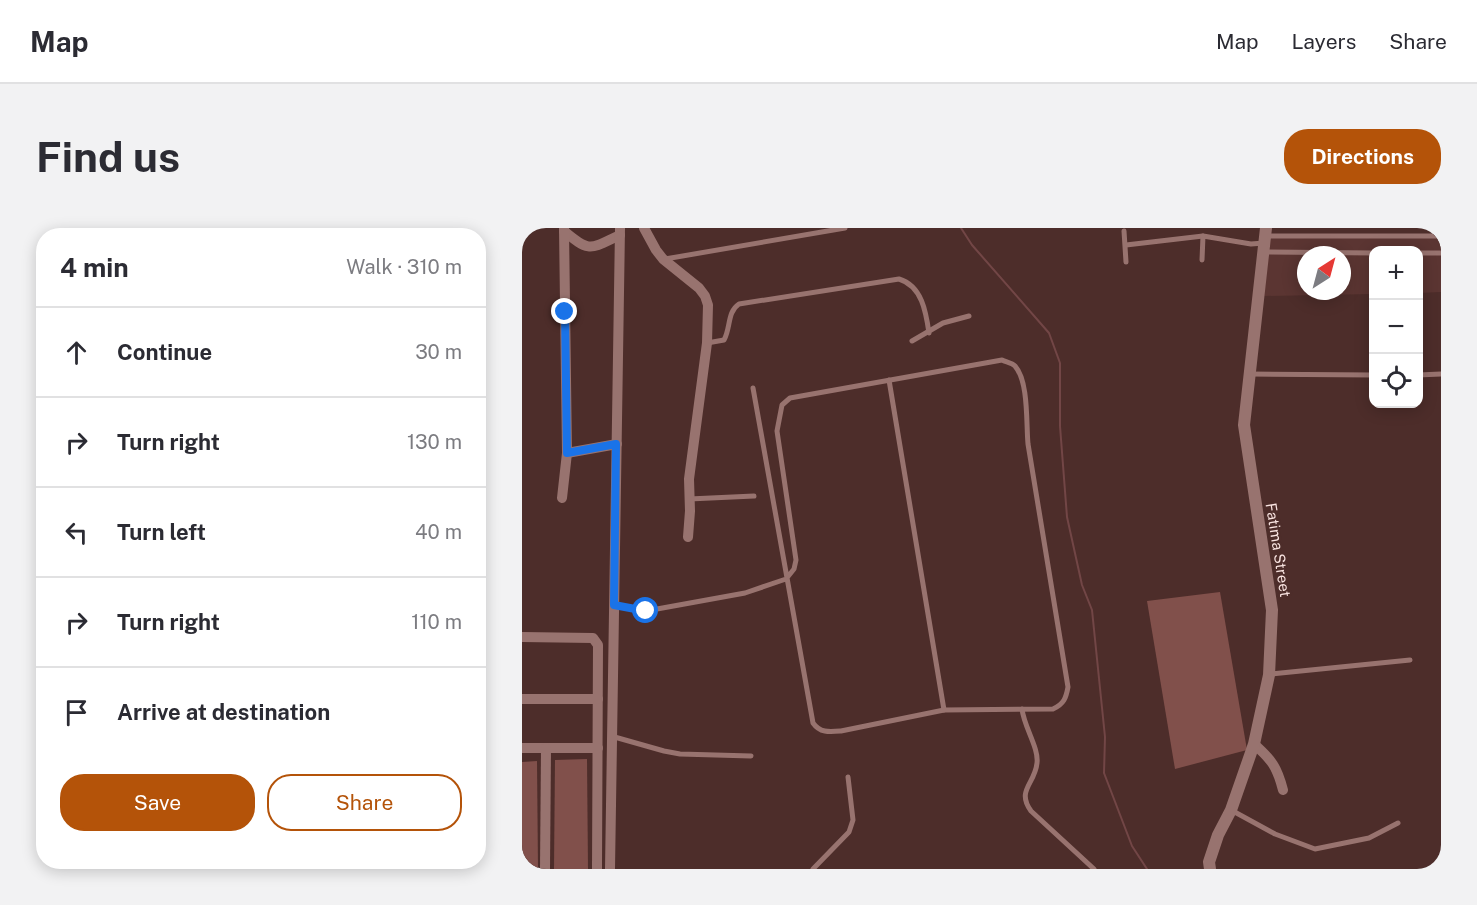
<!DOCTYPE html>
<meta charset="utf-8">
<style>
:root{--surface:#fff;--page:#f2f2f3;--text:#2b2b33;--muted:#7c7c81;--line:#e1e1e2;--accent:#b45309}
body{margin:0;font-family:"Public Sans",sans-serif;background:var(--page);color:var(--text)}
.controls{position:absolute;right:18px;top:18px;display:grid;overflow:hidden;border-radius:12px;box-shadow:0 3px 15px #0003}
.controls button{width:54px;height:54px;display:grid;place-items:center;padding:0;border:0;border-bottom:2px solid var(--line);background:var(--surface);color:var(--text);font:30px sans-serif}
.compass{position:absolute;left:775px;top:18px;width:54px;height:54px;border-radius:50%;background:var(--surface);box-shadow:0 3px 15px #0003;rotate:36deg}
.stop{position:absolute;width:18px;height:18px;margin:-14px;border:4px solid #1a73e8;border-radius:50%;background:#fff}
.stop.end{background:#1a73e8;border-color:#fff;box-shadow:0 2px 6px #0008}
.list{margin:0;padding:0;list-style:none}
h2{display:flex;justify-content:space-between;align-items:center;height:78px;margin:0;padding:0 24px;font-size:26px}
h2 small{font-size:20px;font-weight:400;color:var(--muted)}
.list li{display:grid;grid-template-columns:39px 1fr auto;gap:18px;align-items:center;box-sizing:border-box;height:90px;padding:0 24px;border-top:2px solid var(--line)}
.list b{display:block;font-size:22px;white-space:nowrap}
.list em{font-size:20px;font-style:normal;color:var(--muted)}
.actions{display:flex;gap:12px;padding:18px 24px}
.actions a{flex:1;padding:14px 0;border:2px solid var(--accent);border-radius:24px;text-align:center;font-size:21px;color:var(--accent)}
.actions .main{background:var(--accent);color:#fff}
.icon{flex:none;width:33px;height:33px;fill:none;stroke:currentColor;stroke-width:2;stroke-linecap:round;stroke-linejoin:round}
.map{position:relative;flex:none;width:919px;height:641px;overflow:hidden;border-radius:24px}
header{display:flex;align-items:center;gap:36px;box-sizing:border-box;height:84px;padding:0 30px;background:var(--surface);border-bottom:2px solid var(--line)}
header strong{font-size:28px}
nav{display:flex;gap:33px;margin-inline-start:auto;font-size:21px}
.intro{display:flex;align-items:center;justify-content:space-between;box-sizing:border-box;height:144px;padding:0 36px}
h1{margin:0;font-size:42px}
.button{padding:15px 27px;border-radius:24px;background:var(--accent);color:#fff;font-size:21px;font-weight:700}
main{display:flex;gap:36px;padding:0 36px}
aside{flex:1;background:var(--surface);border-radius:24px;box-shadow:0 3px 15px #0003}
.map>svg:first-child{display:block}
.built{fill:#5b3532;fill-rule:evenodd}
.green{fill:#81504b}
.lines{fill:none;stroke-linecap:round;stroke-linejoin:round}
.stream{stroke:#724646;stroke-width:2}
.service{stroke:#98736f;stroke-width:5}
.minor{stroke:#98736f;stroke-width:10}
.tertiary{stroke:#98736f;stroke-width:12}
.route{stroke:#1a73e8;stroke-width:8}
.labels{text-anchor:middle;stroke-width:4.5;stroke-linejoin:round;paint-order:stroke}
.street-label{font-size:15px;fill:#f9e4e1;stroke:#4d2d2a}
</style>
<header>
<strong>Map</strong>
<nav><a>Map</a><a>Layers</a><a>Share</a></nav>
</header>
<div class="intro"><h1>Find us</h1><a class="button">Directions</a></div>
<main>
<aside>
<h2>4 min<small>Walk · 310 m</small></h2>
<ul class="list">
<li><svg class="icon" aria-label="ahead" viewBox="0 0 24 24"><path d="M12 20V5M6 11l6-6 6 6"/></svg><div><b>Continue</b></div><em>30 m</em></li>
<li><svg class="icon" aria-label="right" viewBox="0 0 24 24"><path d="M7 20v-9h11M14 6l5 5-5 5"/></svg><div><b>Turn right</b></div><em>130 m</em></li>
<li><svg class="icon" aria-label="left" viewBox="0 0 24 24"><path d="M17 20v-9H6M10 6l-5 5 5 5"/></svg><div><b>Turn left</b></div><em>40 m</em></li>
<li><svg class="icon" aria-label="right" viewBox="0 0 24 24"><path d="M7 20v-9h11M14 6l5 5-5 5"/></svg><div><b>Turn right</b></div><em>110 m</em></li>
<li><svg class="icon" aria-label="arrive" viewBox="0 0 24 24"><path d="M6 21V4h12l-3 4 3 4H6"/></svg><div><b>Arrive at destination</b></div></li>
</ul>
<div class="actions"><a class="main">Save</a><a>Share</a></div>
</aside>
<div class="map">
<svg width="919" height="641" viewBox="0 0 919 641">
<rect width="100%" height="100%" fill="#4d2d2a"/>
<!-- built -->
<path class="built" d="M749 6H919V64L897 65 896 22H852L851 66 742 68ZM784 27H820V63H784Z"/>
<!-- green -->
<g class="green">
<path d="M698 364 725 522 653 541 625 373Z"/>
<path d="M65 531 66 641H32L33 532Z"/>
<path d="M15 533 16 641H0V534Z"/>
</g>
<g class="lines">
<!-- stream -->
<path class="stream" d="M439 0 450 17 527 105 538 135V198L545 289 560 357 570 382 583 509 582 545 610 618 625 641"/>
<!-- service -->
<g class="service">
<path d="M602 3 604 34"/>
<path d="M745 8H919"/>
<path d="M604 17 681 8 729 16 742 15"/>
<path d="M742 24 852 25"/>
<path d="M896 25H919"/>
<path d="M143 31 323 0"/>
<path d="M680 32 681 8"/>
<path d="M390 113 421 95 447 88"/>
<path d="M185 115 202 112C209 99 205 84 217 76L377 51C400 58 404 84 407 105"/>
<path d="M728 146 852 147"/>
<path d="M896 147 919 146"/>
<path d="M367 152 422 482"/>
<path d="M167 271 232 268"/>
<path d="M92 377 124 383 223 365 264 351 272 341 274 332 255 203 260 177 268 170 480 132C484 134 490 135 493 138 507 154 504 196 506 216L546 459C544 470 542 476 531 481L422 482 319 503C307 504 298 505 291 495L231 160"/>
<path d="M749 446 888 432"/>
<path d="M500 481C502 499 517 520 515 535 513 556 494 562 509 583L572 641"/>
<path d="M89 508 142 523 158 526 229 528"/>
<path d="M709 582 753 606 793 621 847 610 876 595"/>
<path d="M291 641 327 604 331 592 326 549"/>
</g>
<!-- minor -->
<g class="minor">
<path d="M122 0 134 22 141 31 177 60 183 68 186 77 185 115 167 251 168 283 166 309"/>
<path d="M42 3C68 25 68 21 98 7"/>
<path d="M45 225 95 216"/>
<path d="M40 270 45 225 42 0"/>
<path d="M0 409 71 410 76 417 75 641"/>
<path d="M0 471H76"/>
<path d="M732 516C750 532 755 539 761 562"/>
<path d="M0 520H76"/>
<path d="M23 641 24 520"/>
<path d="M88 641 98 0"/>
</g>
<!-- tertiary -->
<path class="tertiary" d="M688 641 687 634 696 607 709 582 732 516 747 447 750 382 722 197 744 0"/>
</g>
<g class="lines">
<!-- route -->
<path class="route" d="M43 84 45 225 94 216 92 377 124 383"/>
</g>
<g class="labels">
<!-- street labels -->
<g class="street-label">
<text transform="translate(756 322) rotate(81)" y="5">Fatima Street</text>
</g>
</g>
</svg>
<div class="controls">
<button>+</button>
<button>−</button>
<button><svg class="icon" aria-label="locate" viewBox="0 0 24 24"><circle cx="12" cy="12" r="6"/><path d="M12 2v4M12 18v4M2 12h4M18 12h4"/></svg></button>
</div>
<svg class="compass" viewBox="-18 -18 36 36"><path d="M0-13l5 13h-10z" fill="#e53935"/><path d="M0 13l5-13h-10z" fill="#7c7c81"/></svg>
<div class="stop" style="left:124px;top:383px"></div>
<div class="stop end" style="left:43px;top:84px"></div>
</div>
</main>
